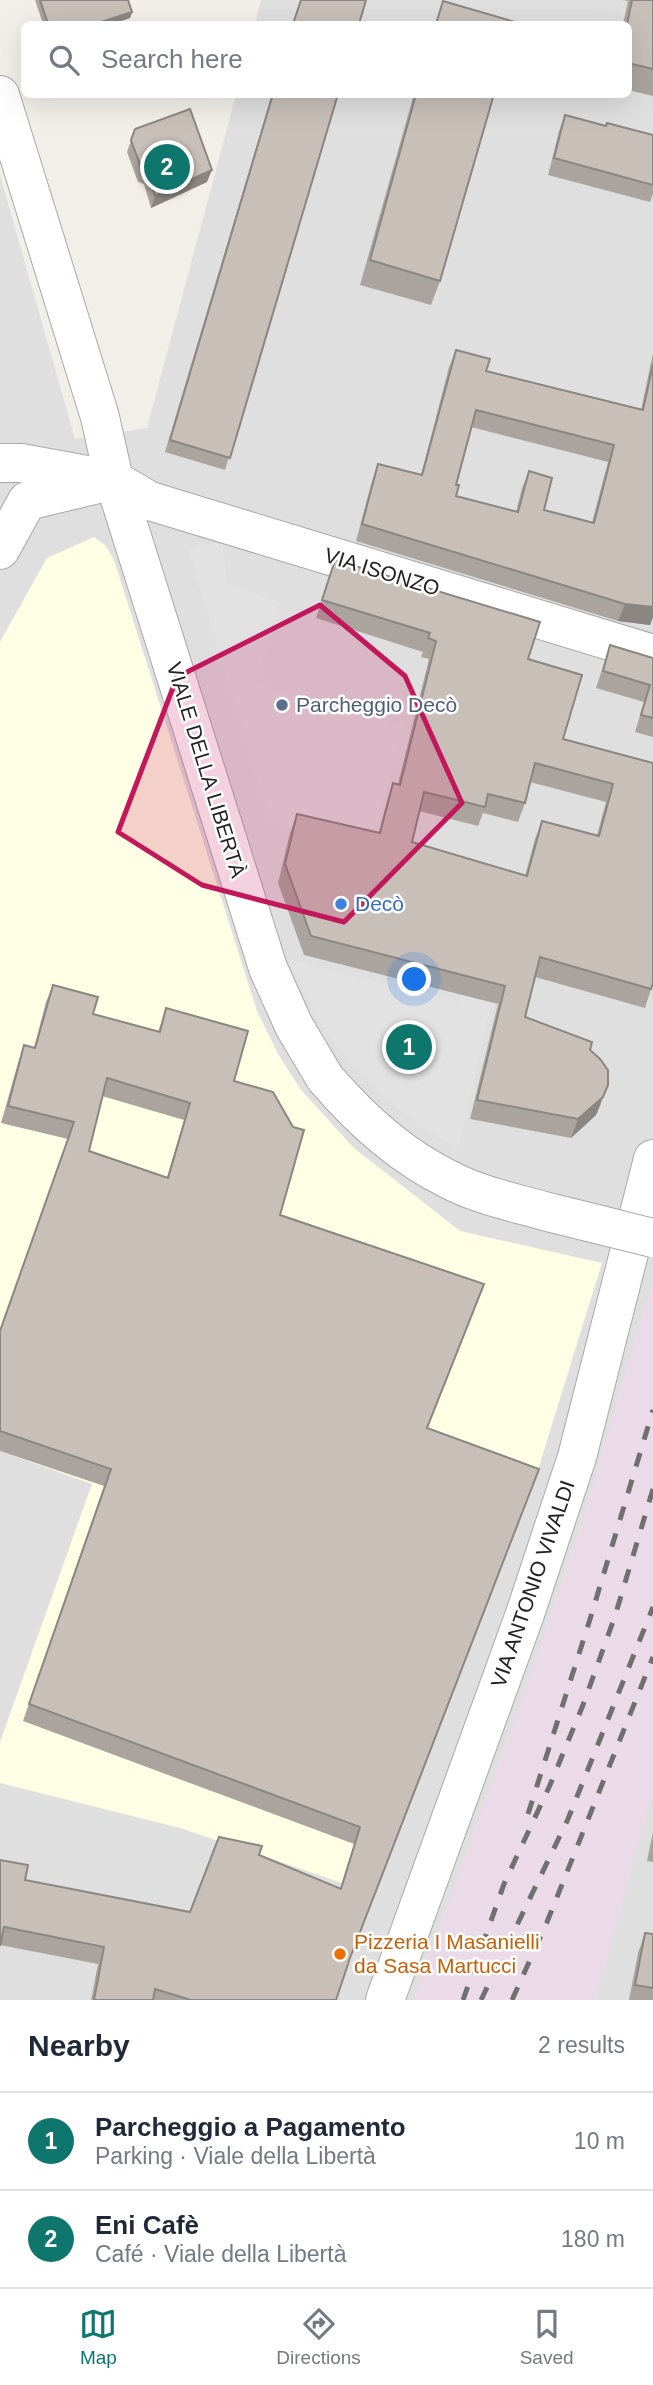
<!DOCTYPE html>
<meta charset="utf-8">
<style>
:root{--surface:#fff;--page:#f6f6f7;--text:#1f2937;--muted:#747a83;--line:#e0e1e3;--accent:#0f766e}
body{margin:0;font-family:Arial,sans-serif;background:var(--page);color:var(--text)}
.you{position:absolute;left:415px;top:980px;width:24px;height:24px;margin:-18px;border:5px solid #fff;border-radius:50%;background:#1a73e8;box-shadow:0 0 0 10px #1a73e833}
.badge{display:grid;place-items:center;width:46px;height:46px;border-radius:50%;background:var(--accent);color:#fff;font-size:23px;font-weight:700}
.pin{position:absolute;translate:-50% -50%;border:4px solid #fff;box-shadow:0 2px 7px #0006}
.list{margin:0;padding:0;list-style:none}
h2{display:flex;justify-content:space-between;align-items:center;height:91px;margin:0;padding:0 28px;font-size:30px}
h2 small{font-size:23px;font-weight:400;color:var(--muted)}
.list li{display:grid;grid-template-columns:46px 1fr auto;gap:21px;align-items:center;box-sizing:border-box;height:98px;padding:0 28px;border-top:2px solid var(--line)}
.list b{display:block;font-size:26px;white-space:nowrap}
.list p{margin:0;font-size:23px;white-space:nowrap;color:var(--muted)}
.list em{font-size:23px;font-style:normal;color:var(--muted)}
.icon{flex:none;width:38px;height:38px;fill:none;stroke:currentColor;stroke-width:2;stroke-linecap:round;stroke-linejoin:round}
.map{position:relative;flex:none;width:653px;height:2000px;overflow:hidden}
.search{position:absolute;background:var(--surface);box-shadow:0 7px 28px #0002;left:21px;right:21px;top:21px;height:77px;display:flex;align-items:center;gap:18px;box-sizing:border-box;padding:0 24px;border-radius:10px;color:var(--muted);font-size:26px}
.sheet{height:287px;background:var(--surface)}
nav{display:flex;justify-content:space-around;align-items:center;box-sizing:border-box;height:98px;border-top:2px solid var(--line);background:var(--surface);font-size:19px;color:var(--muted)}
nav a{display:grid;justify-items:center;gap:4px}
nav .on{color:var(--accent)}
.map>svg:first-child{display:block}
.residential{fill:#e0dfdf}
.industrial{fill:#ebdbe8}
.education{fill:#ffffe5}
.parking{fill:#e2e2e2}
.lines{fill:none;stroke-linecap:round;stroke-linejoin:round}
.minor-casing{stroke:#a9a9a9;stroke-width:40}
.minor{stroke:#fff;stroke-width:38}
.rail{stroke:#707070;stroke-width:5;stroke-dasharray:14 14;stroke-linecap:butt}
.minor-bridge-casing{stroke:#a9a9a9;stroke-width:40;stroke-linecap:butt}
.minor-bridge{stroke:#fff;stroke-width:38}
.wall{fill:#aba49e;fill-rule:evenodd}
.shaded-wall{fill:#8b8681}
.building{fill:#c7bfb8;stroke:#8b8681;stroke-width:2;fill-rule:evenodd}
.marked{fill:#c2185b;fill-opacity:0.2;stroke:#c2185b;stroke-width:5;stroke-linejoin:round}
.service-dot{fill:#5c6f8a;stroke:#fff;stroke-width:2.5}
.shop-dot{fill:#3f7fe0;stroke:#fff;stroke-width:2.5}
.food-dot{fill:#e8710a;stroke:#fff;stroke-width:2.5}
.labels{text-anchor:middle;stroke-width:5;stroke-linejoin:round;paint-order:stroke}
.street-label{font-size:21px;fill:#222;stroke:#fff}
.service-label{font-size:21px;fill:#4e5e75;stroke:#fff;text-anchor:start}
.shop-label{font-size:21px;fill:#366cbe;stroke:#fff;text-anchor:start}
.food-label{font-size:21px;fill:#c56008;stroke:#fff;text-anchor:start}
</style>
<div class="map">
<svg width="653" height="2000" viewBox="0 0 653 2000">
<rect width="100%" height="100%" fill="#f2efe9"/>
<!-- residential -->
<path class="residential" d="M261 0H653V2000H0V175L75 439 147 428 236 95 628 94V24H255Z"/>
<!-- industrial -->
<path class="industrial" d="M653 1280V1790L596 2000H413L511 1729 578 1535Z"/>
<!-- education -->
<path class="education" d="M94 537 106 546 114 560 257 1011 278 1054 301 1090 354 1148 460 1231 602 1263 533 1486 342 1883 180 1828 0 1783V1742L92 1484 0 1451V642L47 558Z"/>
<!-- parking -->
<g class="parking">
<path d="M207 544H223L227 583 280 602 255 683 405 727 370 846 271 823 188 550Z"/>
<path d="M288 960 459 1002 463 988 493 996 458 1150 416 1124 384 1097 349 1061 326 1033Z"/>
</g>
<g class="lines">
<defs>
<g id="minor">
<path d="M0 95 100 417 114 480 268 968 294 1026 325 1078"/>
<path d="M0 463H21L114 480 150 501 653 654"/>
<path d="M0 550 27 501 102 483"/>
<path d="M385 2000 525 1614 577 1457 653 1159"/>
</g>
</defs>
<!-- minor casing -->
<use href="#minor" class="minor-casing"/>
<!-- minor -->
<use href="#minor" class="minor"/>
<!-- rail -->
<g class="rail">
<path d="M528 1814 591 1616 653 1410"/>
<path d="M463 2000 504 1884 550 1785 583 1705 615 1616 653 1489"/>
<path d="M481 2000 568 1819 653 1607"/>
<path d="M512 2000 547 1922 653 1657"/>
</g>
<defs>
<path id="minor-bridge" d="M325 1078C360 1119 399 1155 448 1179 478 1195 512 1202 544 1211 580 1220 617 1229 653 1238"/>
</defs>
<!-- minor-bridge casing -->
<use href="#minor-bridge" class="minor-bridge-casing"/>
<!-- minor-bridge -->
<use href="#minor-bridge" class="minor-bridge"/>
</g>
<!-- wall -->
<g class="wall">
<path d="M35 0H128L132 12 130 18 112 24H43Z"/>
<path d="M622 0H653V96L628 90V24H623L628 1Z"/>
<path d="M272 94H338L225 470 165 452Z"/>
<path d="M414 94H494L440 281 431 305 360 285Z"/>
<path d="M565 115 606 126 653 135V194L650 202 548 175 559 131Z"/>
<path d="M135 129 207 182 151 208 144 184 138 182 127 152Z"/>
<path d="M456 350 486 371 641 410 653 353V617L650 625 618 621 356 541 372 481 378 464 421 475 449 367ZM471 427 608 462 592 522 544 510 529 471 522 488 516 512 456 496V485Z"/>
<path d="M335 560 528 659 563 739 653 763 651 989 645 1008 535 977 525 1017 590 1050 601 1104 596 1115 571 1138 470 1119 498 1004 304 955 278 883 290 833 297 814 379 832 387 801 393 783 398 784 429 659 421 657 423 652 316 618ZM530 782 606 802 597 835 542 821 535 839 525 876 412 842 419 811 478 826 483 813 518 822 525 803Z"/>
<path d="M610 645 653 658V737L635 732 644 702 596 688Z"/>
<path d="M53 985 93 1014 158 1032 166 1008 234 1081 280 1215 427 1428 348 1966 336 2000H91L98 1964 0 1945V1860L25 1880 190 1912 259 1855 340 1889 354 1844 23 1721 104 1486 0 1451V1330L68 1139 1 1123 18 1063 24 1045 34 1048 46 1002ZM102 1096 184 1120 167 1177 89 1151Z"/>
<path d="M653 1832V1862L647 1861Z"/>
<path d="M645 1933 653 1934V2000H629L638 1953Z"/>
</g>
<!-- shaded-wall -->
<g class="shaded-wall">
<path d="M132 12 130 18 112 24H95Z"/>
<path d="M212 170 207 182 151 208 155 196Z"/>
<path d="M625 604 653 607V617L650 625 618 621Z"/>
<path d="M608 1085 596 1115 571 1138 578 1119Z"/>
</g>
<!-- building -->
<g class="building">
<path d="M40 0H128L132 12 95 24H48Z"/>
<path d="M301 0H366L359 24H293Z"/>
<path d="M632 0H653V69L628 63V24H627Z"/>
<path d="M443 1 515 22V24H436Z"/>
<path d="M273 94H338L230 458 170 440Z"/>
<path d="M416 94H494L440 281 370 260Z"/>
<path d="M190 109 212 170 155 196 148 172 142 170 131 140 135 129Z"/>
<path d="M565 115 606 126 607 123 653 135V185L554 158Z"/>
<path d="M456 350 490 359 486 371 643 410 653 364V607L625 604 362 524 378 464 422 475ZM476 410 614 445 594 523 544 510 552 478 529 471 518 512 456 496 459 485H456Z"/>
<path d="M335 560 540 622 528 659 582 675 563 739 653 763V983L651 989 540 957 525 1017 592 1042 590 1050 600 1059 608 1070V1085L603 1097 578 1119 477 1100 505 986 311 936 285 864 297 814 380 833 393 783 400 785 436 641 428 638 430 633 322 600ZM535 763 613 784 599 836 542 821 527 876 412 842 424 792 485 807 488 794 525 803Z"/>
<path d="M610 645 653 658V718L641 715 650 685 603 671Z"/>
<path d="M53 985 98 997 93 1014 160 1032 166 1008 248 1031 234 1081 273 1092 293 1127 304 1130 280 1215 484 1284 427 1428 539 1469 350 1958 336 2000H191L155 1989 153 2000H94L104 1947 4 1927 0 1946V1860L28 1865 25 1880 190 1912 219 1837 262 1846 259 1855 341 1889 360 1827 29 1704 111 1469 0 1431V1331L74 1122 8 1106 24 1045 35 1048ZM107 1078 190 1103 168 1178 89 1151Z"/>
<path d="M645 1933 653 1934V1988L635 1985Z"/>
</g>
<!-- marked area -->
<path class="marked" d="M320 605 405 676 462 803 344 922 202 885 118 832 177 677Z"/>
<!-- markers -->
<circle class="service-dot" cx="282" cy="705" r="7"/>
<circle class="shop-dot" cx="341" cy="904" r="7"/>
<circle class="food-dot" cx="340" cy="1954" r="7"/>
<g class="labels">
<!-- street labels -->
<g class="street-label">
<text transform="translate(382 572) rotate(17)" y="7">VIA ISONZO</text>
<text transform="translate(206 770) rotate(73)" y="7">VIALE DELLA LIBERTÀ</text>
<text transform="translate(533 1584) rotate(-71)" y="7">VIA ANTONIO VIVALDI</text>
</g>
<!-- service labels -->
<g class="service-label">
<text x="296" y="712">Parcheggio Decò</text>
</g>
<!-- shop labels -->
<g class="shop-label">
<text x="355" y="911">Decò</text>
</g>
<!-- food labels -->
<g class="food-label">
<text x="354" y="1949">Pizzeria I Masanielli<tspan x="354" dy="24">da Sasa Martucci</tspan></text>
</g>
</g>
</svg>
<div class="you"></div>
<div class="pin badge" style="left:409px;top:1047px">1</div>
<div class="pin badge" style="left:167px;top:167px">2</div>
<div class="search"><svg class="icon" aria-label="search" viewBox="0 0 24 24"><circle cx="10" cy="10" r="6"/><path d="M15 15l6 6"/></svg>Search here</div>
</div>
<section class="sheet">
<h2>Nearby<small>2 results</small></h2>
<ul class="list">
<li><span class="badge">1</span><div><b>Parcheggio a Pagamento</b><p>Parking · Viale della Libertà</p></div><em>10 m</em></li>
<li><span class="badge">2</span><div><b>Eni Cafè</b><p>Café · Viale della Libertà</p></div><em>180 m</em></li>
</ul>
</section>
<nav>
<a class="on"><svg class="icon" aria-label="map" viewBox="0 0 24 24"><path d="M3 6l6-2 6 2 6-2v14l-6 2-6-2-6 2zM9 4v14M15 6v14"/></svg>Map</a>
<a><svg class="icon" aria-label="directions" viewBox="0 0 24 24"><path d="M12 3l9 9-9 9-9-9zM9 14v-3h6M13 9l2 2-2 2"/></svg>Directions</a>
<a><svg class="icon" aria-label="saved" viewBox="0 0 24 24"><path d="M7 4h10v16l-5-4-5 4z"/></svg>Saved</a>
</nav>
